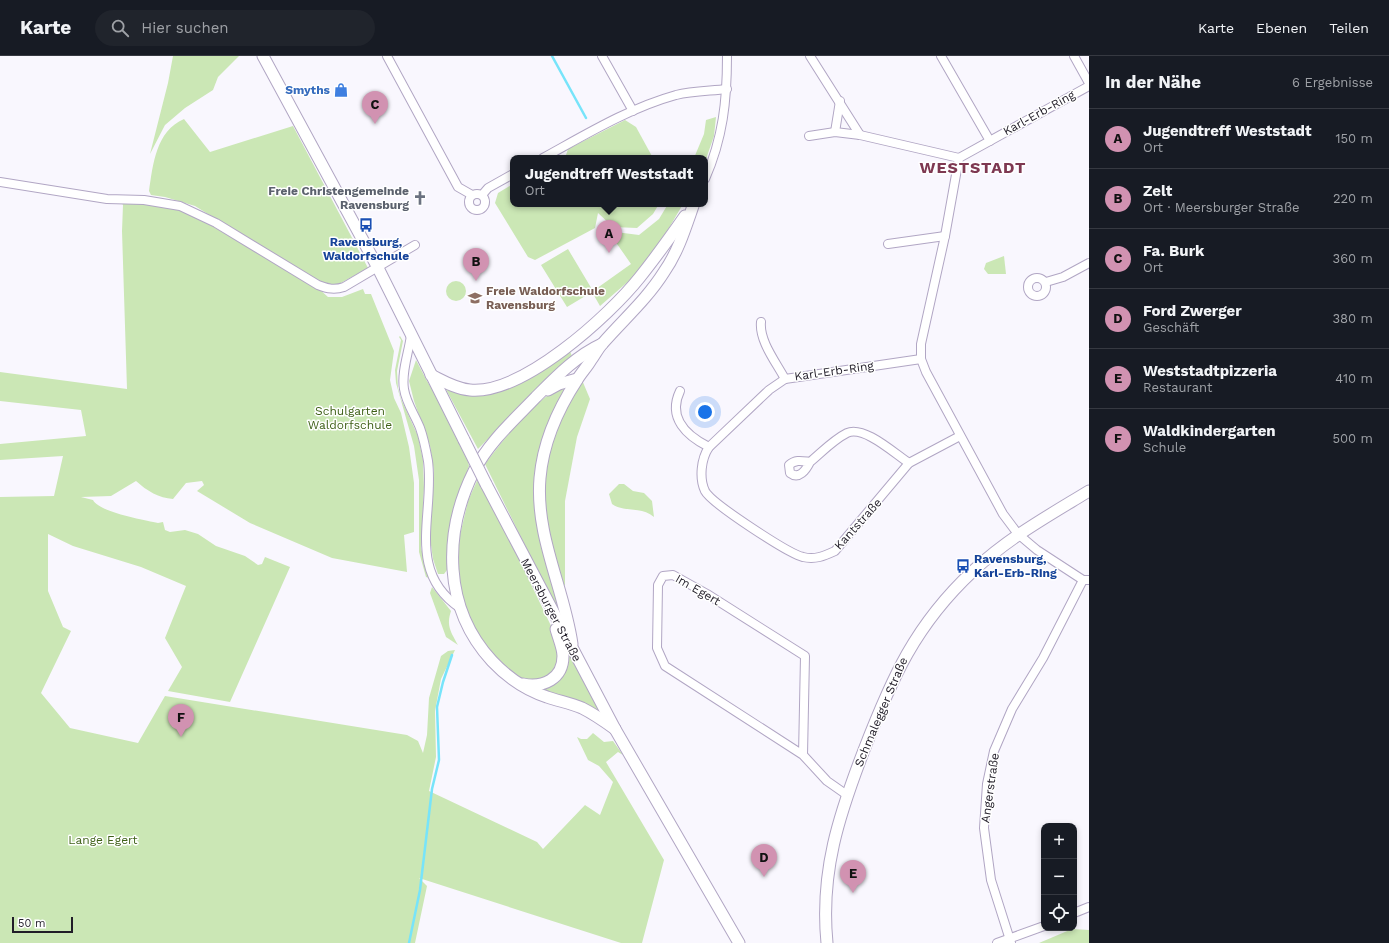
<!DOCTYPE html>
<html lang="de">
<meta charset="utf-8">
<style>
:root{--surface:#171b24;--page:#20242c;--text:#f1f3f6;--muted:#9ea1a6;--line:#363941;--accent:#d192b1}
body{margin:0;font-family:"Work Sans",sans-serif;background:var(--page);color:var(--text)}
.controls{position:absolute;right:12px;bottom:12px;display:grid;overflow:hidden;border-radius:8px;box-shadow:0 2px 6px #0003}
.controls button{width:36px;height:36px;display:grid;place-items:center;padding:0;border:0;border-bottom:1px solid var(--line);background:var(--surface);color:var(--text);font:20px sans-serif}
.scale{position:absolute;left:12px;bottom:10px;width:61px;box-sizing:border-box;padding-left:4px;border:2px solid #211d28;border-top:0;font-size:11px;line-height:14px;white-space:nowrap;color:#211d28;-webkit-text-stroke:3px #fff;paint-order:stroke}
.you{position:absolute;left:705px;top:356px;width:14px;height:14px;margin:-10px;border:3px solid #fff;border-radius:50%;background:#1a73e8;box-shadow:0 0 0 6px #1a73e833}
.badge{display:grid;place-items:center;width:26px;height:26px;border-radius:50%;background:var(--accent);color:#111;font-size:13px;font-weight:700}
.pin{position:absolute;translate:-50% -33px;filter:drop-shadow(0 1px 2px #0008)}
.pin::after{content:'';position:absolute;top:21px;width:14px;height:12px;background:inherit;clip-path:polygon(0 0,100% 0,50% 100%)}
.popup{position:absolute;left:510px;top:99px;width:198px;height:52px;box-sizing:border-box;display:grid;place-content:center;border-radius:8px;background:var(--surface);filter:drop-shadow(0 1px 3px #0005);font-size:13px;white-space:nowrap;color:var(--muted)}
.popup b{font-size:15px;color:var(--text)}
.popup::after{content:'';position:absolute;left:50%;top:100%;margin-left:-8px;border:8px solid transparent;border-top-color:var(--surface)}
.list{margin:0;padding:0;list-style:none}
h2{display:flex;justify-content:space-between;align-items:center;height:52px;margin:0;padding:0 16px;font-size:17px}
h2 small{font-size:13px;font-weight:400;color:var(--muted)}
.list li{display:grid;grid-template-columns:26px 1fr auto;gap:12px;align-items:center;box-sizing:border-box;height:60px;padding:0 16px;border-top:1px solid var(--line)}
.list b{display:block;font-size:15px;white-space:nowrap}
.list p{margin:0;font-size:13px;white-space:nowrap;color:var(--muted)}
.list em{font-size:13px;font-style:normal;color:var(--muted)}
.icon{flex:none;width:22px;height:22px;fill:none;stroke:currentColor;stroke-width:2;stroke-linecap:round;stroke-linejoin:round}
.map{position:relative;flex:none;width:1089px;height:887px;overflow:hidden}
header{display:flex;align-items:center;gap:24px;box-sizing:border-box;height:56px;padding:0 20px;background:var(--surface);border-bottom:1px solid var(--line)}
header strong{font-size:19px}
nav{display:flex;gap:22px;margin-inline-start:auto;font-size:14px}
.search{width:280px;height:36px;background:var(--page);display:flex;align-items:center;gap:10px;box-sizing:border-box;padding:0 14px;border-radius:22px;color:var(--muted);font-size:15px}
main{display:flex}
aside{flex:1;background:var(--surface)}
.map>svg:first-child{display:block}
.green{fill:#cbe7b5}
.lines{fill:none;stroke-linecap:round;stroke-linejoin:round}
.stream{stroke:#77e4fa;stroke-width:2.5}
.street-casing{stroke:#b1a6c4;stroke-width:10}
.secondary-casing{stroke:#b1a6c4;stroke-width:13}
.street{stroke:#fff;stroke-width:8}
.secondary{stroke:#fff;stroke-width:11}
.secondary-bridge-casing{stroke:#b1a6c4;stroke-width:13;stroke-linecap:butt}
.secondary-bridge{stroke:#fff;stroke-width:11}
.labels{text-anchor:middle;stroke-width:3;stroke-linejoin:round;paint-order:stroke}
.shop-label{font-size:12px;font-weight:bold;fill:#366cbe;stroke:#fff;text-anchor:end}
.street-label{font-size:12px;fill:#211d28;stroke:#fff}
.worship-label{font-size:12px;font-weight:bold;fill:#5b616d;stroke:#fff;text-anchor:end}
.transit-label{font-size:12px;font-weight:bold;fill:#164399;stroke:#fff}
.education-label{font-size:12px;font-weight:bold;fill:#785e54;stroke:#fff;text-anchor:start}
.park-label{font-size:12px;fill:#3f6118;stroke:#fff}
.district-label{font-size:16px;font-weight:bold;letter-spacing:1px;fill:#7e3851;stroke:#fff}
</style>
<header>
<strong>Karte</strong>
<div class="search"><svg class="icon" aria-label="search" viewBox="0 0 24 24"><circle cx="10" cy="10" r="6"/><path d="M15 15l6 6"/></svg>Hier suchen</div>
<nav><a>Karte</a><a>Ebenen</a><a>Teilen</a></nav>
</header>
<main>
<div class="map">
<svg width="1089" height="887" viewBox="0 0 1089 887">
<rect width="100%" height="100%" fill="#f9f7fe"/>
<!-- green -->
<g class="green">
<path d="M173 0H239L218 21 213 34 185 52 165 69 150 98 168 27Z"/>
<path d="M716 61 714 80 705 106V102H694L704 78 706 64Z"/>
<path d="M184 63 210 96 293 70 368 212 339 228 329 230 316 225 195 150 165 141 151 139 149 135C153 108 156 75 184 63Z"/>
<path d="M625 64 636 71 653 102H565L568 93Z"/>
<path d="M513 128V148H659L653 158 637 172 613 171 598 157 595 172 535 204 528 201 495 147 498 137Z"/>
<path d="M121 146 164 150 190 157 318 232 328 241H342L363 233 365 238H371L394 295 390 324 394 342 401 357 409 391 414 427V476L404 479 407 516 332 502 250 467 197 435 204 429 202 425 186 427 173 443C159 442 147 435 136 425L111 440 81 441 93 444C99 456 144 464 158 467L163 466 165 474 170 476 185 474 198 478 216 490 245 500 258 509 262 508 265 501 290 511 230 646 168 635 182 611 165 582 186 530 141 511 73 490 48 478V535L63 571 71 575 41 637 70 672 138 687 165 640 407 679 418 685 423 697 427 679 429 642 441 600 448 595 455 594 441 623 435 655 436 701 429 735 537 786 543 793 585 749 600 759 613 726 599 710 588 704 577 681 581 683H587L593 677 604 686 613 685 623 699 618 696 606 706 664 804 642 887H621L419 822 427 830 415 887H0V441L54 440 63 400 0 404V388L86 380 81 354 0 345V316L127 333 122 175 123 149Z"/>
<path d="M668 148H683L669 172 638 217 600 250 592 236 567 251 541 209 568 193 593 235 631 208 608 175 639 179 659 163Z"/>
<path d="M1004 200 1006 218H988L984 213 986 207Z"/>
<circle cx="456" cy="235" r="10"/>
<path d="M400 280 403 285 397 315 398 332 401 343 418 380 423 404 424 432 421 492 429 522 426 521 419 496V424L414 390 396 327 395 314 401 284 399 281Z"/>
<path d="M570 295 573 303 517 354 478 393 442 326C455 330 470 336 484 337 512 339 547 310 570 295Z"/>
<path d="M416 304 427 325 464 384 469 410 453 456 447 514 444 518H438L433 503 430 482 434 415 430 390 414 345 409 325Z"/>
<path d="M582 324 590 343 577 381 565 445V531C546 483 536 431 552 381 559 361 572 342 582 324Z"/>
<path d="M570 328 538 411 565 571 485 408C506 381 536 339 570 328Z"/>
<path d="M479 420 553 574C560 596 561 602 549 621L523 625 500 610 470 567 459 532 458 497 460 479 468 445Z"/>
<path d="M619 428H624L633 435 644 437 652 445 654 461C641 450 625 457 612 448L609 438Z"/>
<path d="M432 531 451 555C446 570 451 576 458 589L446 581 430 537Z"/>
<path d="M567 595 601 658 538 635C560 628 567 619 567 595Z"/>
<path d="M1072 873 1089 874V887H1039Z"/>
</g>
<g class="lines">
<!-- stream -->
<g class="stream">
<path d="M552 0 586 62"/>
<path d="M409 887 420 834 432 733 439 704 437 651 443 626 452 599"/>
</g>
<defs>
<g id="street">
<path d="M387 0 458 131 472 139"/>
<path d="M602 0 633 55"/>
<path d="M810 0 860 79"/>
<path d="M941 0 990 85"/>
<path d="M1074 0 1089 27"/>
<path d="M1089 30 959 102 945 180 921 288V303L926 316 1003 458 1018 478 1037 494 1083 524H1089"/>
<path d="M835 76 840 45"/>
<path d="M809 80 835 76 860 79 959 102"/>
<path d="M543 102C585 79 629 52 676 39 692 35 710 35 727 33"/>
<path d="M705 123C723 82 727 45 727 0"/>
<path d="M0 126 107 143 144 144 180 150 216 167 318 229C328 233 335 234 344 231L415 189"/>
<circle cx="477" cy="146" r="8"/>
<path d="M482 139 488 132 513 118"/>
<path d="M888 188 945 180"/>
<circle cx="1037" cy="231" r="9"/>
<path d="M1046 226 1063 221 1089 207"/>
<path d="M761 266C759 285 776 306 785 323"/>
<path d="M411 279C409 296 401 316 404 333 406 347 415 359 420 372 424 383 426 394 428 405 435 457 405 515 460 552"/>
<path d="M921 303 785 323 769 334 709 391C701 403 699 422 705 435 711 447 789 498 803 501 815 504 824 500 835 495L909 407 960 380"/>
<path d="M680 335C667 362 687 380 709 391"/>
<path d="M810 406C806 414 799 424 790 417L789 409C796 403 802 405 810 406 822 396 833 384 847 377 864 369 895 398 909 407"/>
<path d="M803 699 665 610 657 592 658 529 663 520 673 519 707 538 805 600 803 699 827 725 847 739"/>
<path d="M1074 857 1089 851"/>
<path d="M997 887 1044 870"/>
<path d="M1011 887 991 824 984 772 987 728 994 695 1012 653 1043 602 1083 524"/>
</g>
<g id="secondary">
<path d="M263 0 378 212 464 384"/>
<path d="M602 288C576 300 556 321 536 341 514 364 489 386 474 415 443 477 443 552 492 605 507 621 526 634 547 641 558 645 571 647 582 652 594 658 604 665 615 673"/>
<path d="M431 319C443 325 456 333 470 334 522 339 609 260 640 221 656 201 671 180 685 160"/>
<path d="M548 334 559 328 577 323"/>
<path d="M486 428 615 673 739 887"/>
<path d="M572 588C564 532 535 480 540 422 543 387 558 353 577 324 581 317 587 311 591 304 595 299 598 292 603 287 624 263 647 243 664 216 678 196 685 173 693 150"/>
<path d="M523 628C543 632 563 623 563 600 563 592 558 581 556 573"/>
<path d="M827 887C820 816 839 759 864 694 892 622 915 569 973 515 1008 482 1048 460 1089 435"/>
</g>
</defs>
<!-- street casing -->
<use href="#street" class="street-casing"/>
<!-- secondary casing -->
<use href="#secondary" class="secondary-casing"/>
<!-- street -->
<use href="#street" class="street"/>
<!-- secondary -->
<use href="#secondary" class="secondary"/>
<defs>
<path id="secondary-bridge" d="M464 384 486 428"/>
</defs>
<!-- secondary-bridge casing -->
<use href="#secondary-bridge" class="secondary-bridge-casing"/>
<!-- secondary-bridge -->
<use href="#secondary-bridge" class="secondary-bridge"/>
</g>
<!-- icons -->
<defs>
<symbol id="shop-bare" viewBox="-9 -9 18 18"><path d="M-5-2.5h2.3a2.7 3.5 0 0 1 5.4 0H5L5.5 6h-11ZM-1.5-2.5h3a1.5 2.3 0 0 0-3 0Z" fill="#3f7fe0" stroke="#fff" stroke-width="2.5" paint-order="stroke"/></symbol>
<symbol id="church-bare" viewBox="-9 -9 18 18"><path d="M-1.2-6h2.4v3.5h3.3v2.4h-3.3V6h-2.4V-.1h-3.3v-2.4h3.3Z" fill="#6b7280" stroke="#fff" stroke-width="2.5" paint-order="stroke"/></symbol>
<symbol id="bus-bare" viewBox="-9 -9 18 18"><path d="M-5-6H5V4H4V6H2V4H-2V6H-4V4H-5ZM-3.5-4V0h7V-4ZM-3.5 1.2v1.5H-2V1.2ZM2 1.2v1.5H3.5V1.2Z" fill="#1a4fb4" stroke="#fff" stroke-width="2.5" paint-order="stroke"/></symbol>
<symbol id="school-bare" viewBox="-9 -9 18 18"><path d="M0-5L7-2L0 1L-7-2ZM-4 1L0 2.5L4 1V4Q0 6-4 4Z" fill="#8d6e63" stroke="#fff" stroke-width="2.5" paint-order="stroke"/></symbol>
</defs>
<g fill-rule="evenodd">
<use href="#shop-bare" x="331" y="24" width="20" height="20"/>
<use href="#church-bare" x="410" y="132" width="20" height="20"/>
<use href="#bus-bare" x="356" y="159" width="20" height="20"/>
<use href="#school-bare" x="465" y="232" width="20" height="20"/>
<use href="#bus-bare" x="953" y="500" width="20" height="20"/>
</g>
<g class="labels">
<!-- shop labels -->
<g class="shop-label">
<text x="330" y="38">Smyths</text>
</g>
<!-- street labels -->
<g class="street-label">
<text transform="translate(1039 57) rotate(-29)" y="4">Karl-Erb-Ring</text>
<text transform="translate(834 315) rotate(-8)" y="4">Karl-Erb-Ring</text>
<text transform="translate(858 468) rotate(-48)" y="4">Kantstraße</text>
<text transform="translate(698 534) rotate(30)" y="4">Im Egert</text>
<text transform="translate(551 554) rotate(62)" y="4">Meersburger Straße</text>
<text transform="translate(881 656) rotate(-67)" y="4">Schmalegger Straße</text>
<text transform="translate(990 732) rotate(-82)" y="4">Angerstraße</text>
</g>
<!-- worship labels -->
<g class="worship-label">
<text x="409" y="139">Freie Christengemeinde<tspan x="409" dy="14">Ravensburg</tspan></text>
</g>
<!-- transit labels -->
<g class="transit-label">
<text x="366" y="190">Ravensburg,<tspan x="366" dy="14">Waldorfschule</tspan></text>
<text x="974" y="507" text-anchor="start">Ravensburg,<tspan x="974" dy="14">Karl-Erb-Ring</tspan></text>
</g>
<!-- education labels -->
<g class="education-label">
<text x="486" y="239">Freie Waldorfschule<tspan x="486" dy="14">Ravensburg</tspan></text>
</g>
<!-- park labels -->
<g class="park-label">
<text x="350" y="359">Schulgarten<tspan x="350" dy="14">Waldorfschule</tspan></text>
<text x="103" y="788">Lange Egert</text>
</g>
<!-- district labels -->
<g class="district-label">
<text x="973" y="117">WESTSTADT</text>
</g>
</g>
</svg>
<div class="controls">
<button>+</button>
<button>−</button>
<button><svg class="icon" aria-label="locate" viewBox="0 0 24 24"><circle cx="12" cy="12" r="6"/><path d="M12 2v4M12 18v4M2 12h4M18 12h4"/></svg></button>
</div>
<div class="scale">50 m</div>
<div class="you"></div>
<div class="pin badge" style="left:609px;top:197px">A</div>
<div class="popup"><b>Jugendtreff Weststadt</b>Ort</div>
<div class="pin badge" style="left:476px;top:225px">B</div>
<div class="pin badge" style="left:375px;top:68px">C</div>
<div class="pin badge" style="left:764px;top:821px">D</div>
<div class="pin badge" style="left:853px;top:837px">E</div>
<div class="pin badge" style="left:181px;top:681px">F</div>
</div>
<aside>
<h2>In der Nähe<small>6 Ergebnisse</small></h2>
<ul class="list">
<li><span class="badge">A</span><div><b>Jugendtreff Weststadt</b><p>Ort</p></div><em>150 m</em></li>
<li><span class="badge">B</span><div><b>Zelt</b><p>Ort · Meersburger Straße</p></div><em>220 m</em></li>
<li><span class="badge">C</span><div><b>Fa. Burk</b><p>Ort</p></div><em>360 m</em></li>
<li><span class="badge">D</span><div><b>Ford Zwerger</b><p>Geschäft</p></div><em>380 m</em></li>
<li><span class="badge">E</span><div><b>Weststadtpizzeria</b><p>Restaurant</p></div><em>410 m</em></li>
<li><span class="badge">F</span><div><b>Waldkindergarten</b><p>Schule</p></div><em>500 m</em></li>
</ul>
</aside>
</main>
